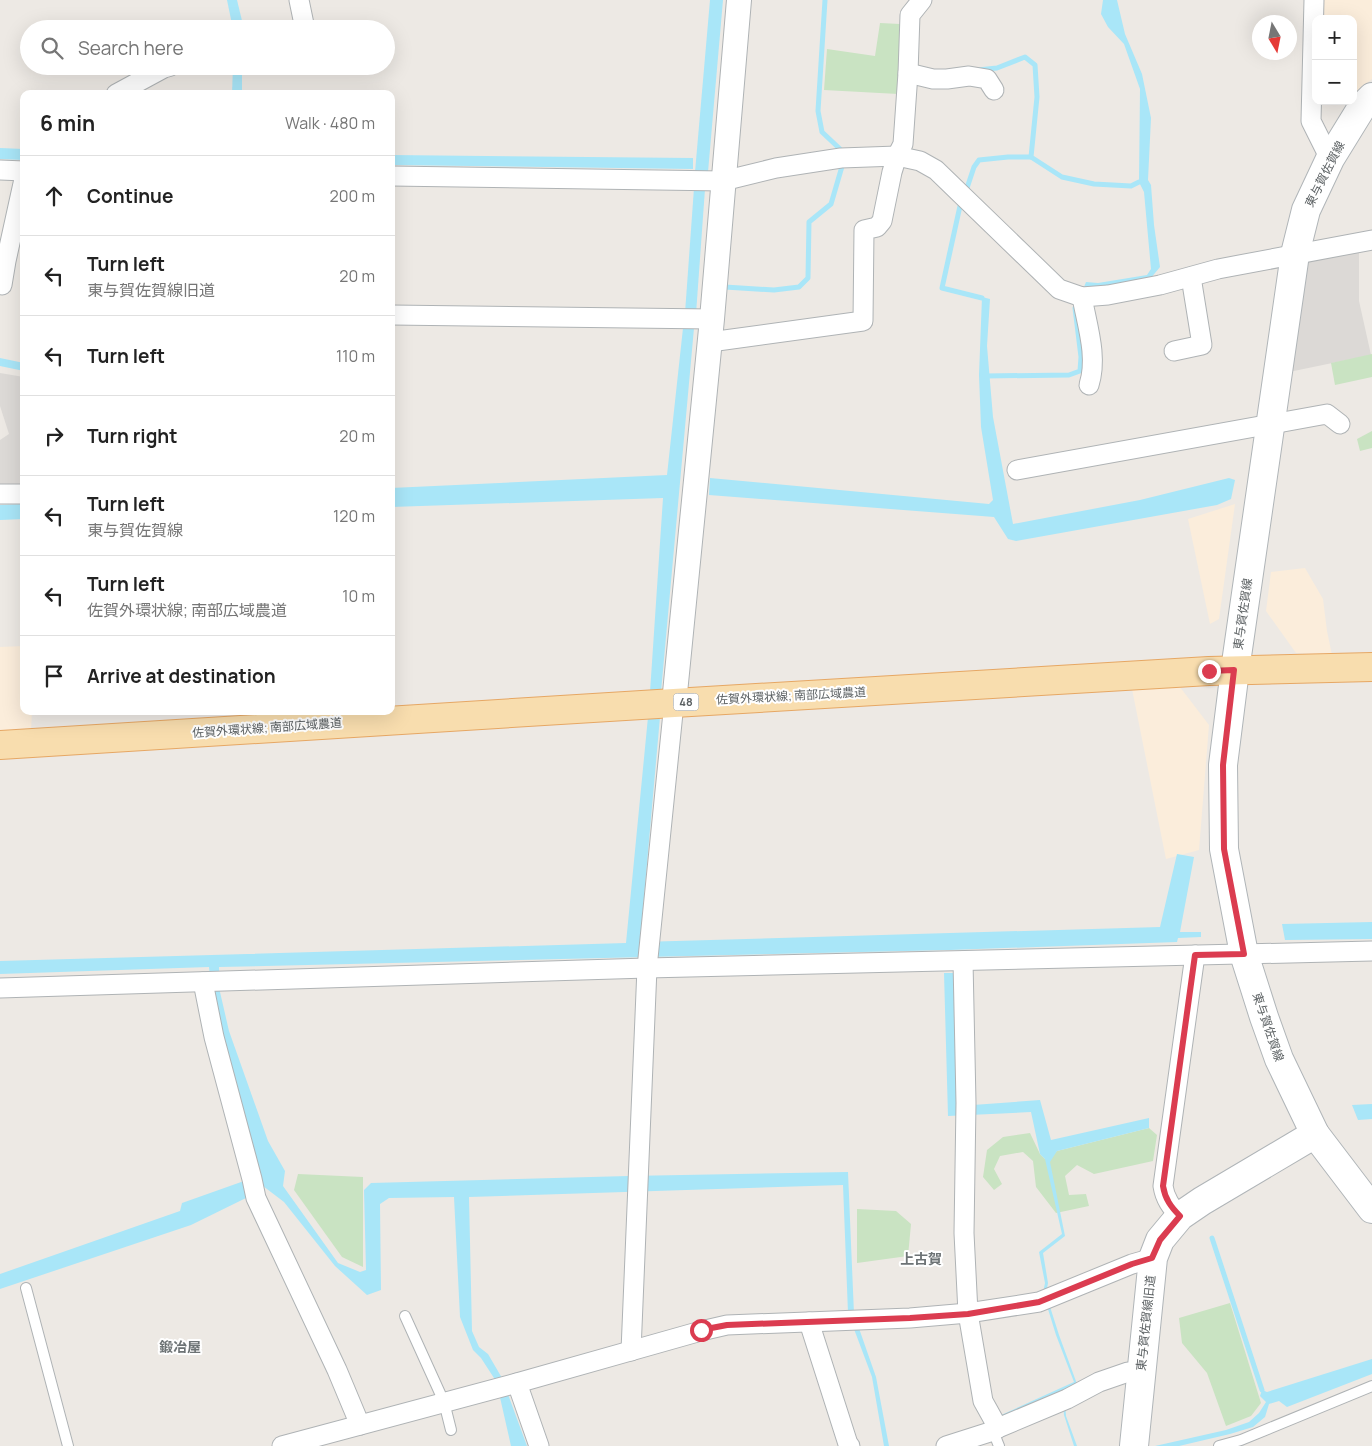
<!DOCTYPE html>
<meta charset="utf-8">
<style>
:root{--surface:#fff;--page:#f2f2f2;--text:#222;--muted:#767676;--line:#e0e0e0}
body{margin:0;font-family:Manrope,"Noto Sans JP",sans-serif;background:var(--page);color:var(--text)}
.controls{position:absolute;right:15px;top:15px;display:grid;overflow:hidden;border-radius:10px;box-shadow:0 5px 20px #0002}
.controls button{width:45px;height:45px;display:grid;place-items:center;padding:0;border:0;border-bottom:1px solid var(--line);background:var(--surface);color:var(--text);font:25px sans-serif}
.compass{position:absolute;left:1252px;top:15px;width:45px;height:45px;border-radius:50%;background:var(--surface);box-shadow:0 5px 20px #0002;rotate:170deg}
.stop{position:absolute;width:15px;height:15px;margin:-11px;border:4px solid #db3c50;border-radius:50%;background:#fff}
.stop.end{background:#db3c50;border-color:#fff;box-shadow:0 1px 5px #0008}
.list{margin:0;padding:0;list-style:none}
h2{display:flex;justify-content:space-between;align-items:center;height:65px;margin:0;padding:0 20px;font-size:21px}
h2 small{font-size:16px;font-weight:400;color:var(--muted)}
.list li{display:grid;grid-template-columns:32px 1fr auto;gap:15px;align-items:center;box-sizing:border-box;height:80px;padding:0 20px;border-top:1px solid var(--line)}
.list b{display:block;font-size:19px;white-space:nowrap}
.list p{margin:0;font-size:16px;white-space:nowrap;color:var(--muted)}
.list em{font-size:16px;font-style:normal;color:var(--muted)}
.icon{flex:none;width:28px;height:28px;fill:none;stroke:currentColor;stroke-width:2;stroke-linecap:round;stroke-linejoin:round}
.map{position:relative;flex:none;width:1372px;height:1446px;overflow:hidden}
.search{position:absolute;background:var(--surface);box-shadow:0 5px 20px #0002;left:20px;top:20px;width:375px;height:55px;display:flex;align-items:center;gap:12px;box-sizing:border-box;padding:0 18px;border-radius:28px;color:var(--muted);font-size:19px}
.panel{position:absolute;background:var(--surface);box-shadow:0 5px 20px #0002;left:20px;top:90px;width:375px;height:625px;border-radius:10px}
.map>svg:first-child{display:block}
.commercial{fill:#fbeddb}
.industrial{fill:#dcd9d6}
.green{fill:#c9e3c2}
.water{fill:#a9e6f8}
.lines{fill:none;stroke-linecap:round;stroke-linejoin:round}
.stream{stroke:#a9e6f8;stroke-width:5}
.service-casing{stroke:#afb3b5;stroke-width:12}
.minor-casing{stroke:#afb3b5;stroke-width:21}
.tertiary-casing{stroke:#afb3b5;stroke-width:26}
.secondary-casing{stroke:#b0b5b8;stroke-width:30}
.primary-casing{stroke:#e6a764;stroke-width:30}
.service{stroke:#fff;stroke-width:10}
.minor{stroke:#fff;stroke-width:19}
.tertiary{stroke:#fff;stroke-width:24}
.secondary{stroke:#fff;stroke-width:28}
.primary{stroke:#f8ddae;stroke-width:28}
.route{stroke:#db3c50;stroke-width:6}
.labels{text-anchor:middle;stroke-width:4;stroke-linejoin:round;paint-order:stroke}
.shield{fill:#fff;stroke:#8d9092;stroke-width:1}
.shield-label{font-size:11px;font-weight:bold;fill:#5c6163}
.street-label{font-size:12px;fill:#5c6163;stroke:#fff}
.neighbourhood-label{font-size:14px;font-weight:bold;fill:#6d7375;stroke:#fff}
</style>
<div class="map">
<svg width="1372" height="1446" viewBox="0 0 1372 1446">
<rect width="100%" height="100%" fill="#ede9e4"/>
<!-- commercial -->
<g class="commercial">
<path d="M1324 0H1372V79L1353 95V19H1323Z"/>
<path d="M1235 504 1219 619 1210 624 1188 519Z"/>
<path d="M1305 568 1323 599 1327 631 1332 655 1296 653 1266 611 1271 572Z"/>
<path d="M24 646V711H32L31 732 0 734V647Z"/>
<path d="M1180 687 1209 725 1199 850 1166 859 1132 689Z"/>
</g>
<!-- industrial -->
<g class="industrial">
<path d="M1359 250V301L1371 355 1289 372 1308 259Z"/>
<path d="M0 373 24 377V490H0V440L9 434 0 406Z"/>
</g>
<!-- green -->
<g class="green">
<path d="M880 23 900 24 898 94 824 90 827 49 875 56Z"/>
<path d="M1372 354V377L1335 385 1331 363Z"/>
<path d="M1372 431V448L1360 451 1357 439Z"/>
<path d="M1149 1128 1157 1135 1153 1161 1094 1174 1077 1165 1065 1176 1069 1195 1086 1194 1089 1206 1056 1213 1036 1187 1033 1161 1023 1152 1000 1156 994 1169 1002 1184 994 1190 983 1177 987 1150 1003 1137 1030 1133 1040 1154 1045 1159 1057 1151Z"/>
<path d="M298 1174 363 1177V1267L342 1257 294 1190Z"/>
<path d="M857 1209 896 1211 911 1224 908 1256 857 1263Z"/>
<path d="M1230 1303 1261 1403 1251 1416 1226 1426 1207 1373 1182 1343 1179 1318Z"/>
</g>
<!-- water -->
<g class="water">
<path d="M227 0H237L244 29H233Z"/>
<path d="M710 0H723L708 172H695Z"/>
<path d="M1103 0H1117L1125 34 1142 74 1151 118 1148 180 1151 185 1154 225 1160 267 1150 279 1090 288 1084 287 1086 282 1098 283 1147 275 1151 269 1144 192 1139 182 1140 89 1124 44 1108 27 1101 14Z"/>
<path d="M233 66H242V94H232Z"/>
<path d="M0 148 24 149V160L0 159Z"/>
<path d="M391 155 693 158V169L391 165Z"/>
<path d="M694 188 705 189 696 314 685 313Z"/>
<path d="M982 297 990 299 987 346 993 417 1013 524 1140 500 1229 478 1235 480 1231 499 1217 505 1016 541 1008 539 994 517 709 495 710 478 989 504 993 500 981 427 979 375Z"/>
<path d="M683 328H694L661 692H650L663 498 391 507V488L667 475Z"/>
<path d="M0 358 24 363V371L0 366Z"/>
<path d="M24 504V519L0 520V505Z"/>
<path d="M648 717H660L640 942 1160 927 1177 854 1194 857 1180 932H1201V937L1178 938 1177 942 950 950 219 967 220 992 229 1031 268 1141 285 1171 283 1186 338 1263 360 1272 366 1270 364 1190 371 1183 628 1176 848 1172 854 1314 876 1377 889 1446H884L872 1377 848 1313 843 1185 469 1197 472 1331 479 1347 488 1354 502 1378 527 1446H511L499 1393 494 1378 481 1358 473 1350 460 1317 454 1197 389 1198 380 1204 381 1290 367 1295 335 1266 284 1202 263 1186 246 1198 191 1225 0 1289V1274L180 1211 182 1203 244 1181 211 988 209 967 0 974V961L626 943Z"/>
<path d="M1372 922V939L1285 940 1282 924Z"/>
<path d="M944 973H955L959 1106 1040 1100 1051 1140 1149 1118V1128L1057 1151 1050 1162 1065 1236 1043 1253 1048 1283 1046 1294 1059 1335 1077 1384 1064 1390 1066 1416 1077 1446H1074L1064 1415 1062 1392 1001 1419 999 1416 1074 1382 1056 1335 1043 1293 1045 1283 1039 1252 1062 1234 1045 1159 1040 1154 1031 1112 948 1116Z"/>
<path d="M1372 1104V1119L1358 1120 1352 1105Z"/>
<path d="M1372 1359V1374L1287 1407 1279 1401 1269 1404 1265 1417 1253 1427 1230 1434 1179 1446H1155L1226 1430 1249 1422 1259 1413 1266 1402 1260 1396 1262 1390 1267 1392Z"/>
</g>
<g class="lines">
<!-- stream -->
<g class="stream">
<path d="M825 0 818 111 822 132 840 149"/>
<path d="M978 70 997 68 1025 57 1035 65 1037 97 1031 157 1062 177 1094 184 1131 186 1139 182"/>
<path d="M967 188 974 167 979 160 1008 157H1031"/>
<path d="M960 206 942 288 982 298"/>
<path d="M725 287 774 290 799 287 808 278 809 222 831 204 843 163"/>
<path d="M985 376 1069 375 1080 371 1081 357 1075 308"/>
<path d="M1212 1238 1262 1390"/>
</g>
<defs>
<g id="service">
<path d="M26 1288 68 1446"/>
<path d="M405 1316 444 1402 451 1430"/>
<path d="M993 1431 999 1446"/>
<path d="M1219 1446 1241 1440 1372 1386"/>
</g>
<g id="minor">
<path d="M299 0 305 29"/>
<path d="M1314 0 1311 121 1330 159"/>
<path d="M908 73 933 79H947L969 76 987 79 994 90"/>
<path d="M116 94 164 68 171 66"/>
<path d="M0 170 24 171"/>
<path d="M391 176 723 181 776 168 841 158 897 156 920 161 936 170 1059 289 1082 297 1108 295 1160 285 1218 269 1372 240"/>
<path d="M2 285 6 261 24 179"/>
<path d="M1082 297C1087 325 1098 357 1089 385"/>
<path d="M391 315 712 319"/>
<path d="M710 342 863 321 864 230 877 227 882 221 892 172 897 156 903 144 908 73 910 15 922 0"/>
<path d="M1174 351 1202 345 1191 277"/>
<path d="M1017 470 1327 414 1340 424"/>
<path d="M0 494H24"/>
<path d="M963 961 966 1103 964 1233 968 1313 983 1401 998 1428 1067 1399 1099 1382 1128 1372 1141 1373"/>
<path d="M203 982 214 1037 252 1179 256 1198 337 1370 360 1425"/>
<path d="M0 988 647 968 1372 951"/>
<path d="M1180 1216C1171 1207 1165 1199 1163 1186L1195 955"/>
<path d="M809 1322 848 1444 850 1446"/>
<path d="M631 1351 647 968 674 703"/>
<path d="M517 1383 539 1446"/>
<path d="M282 1446 517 1383 701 1331 727 1325 910 1318 968 1313 1039 1302 1132 1264 1153 1258"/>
<path d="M946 1446 993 1431 998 1428"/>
</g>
<path id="tertiary" d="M674 703 712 319 739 0"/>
<g id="secondary">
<path d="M1372 97 1362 107 1330 159 1306 210 1295 254 1235 670 1223 765 1224 849 1244 954 1264 1017 1279 1059 1315 1134 1372 1209"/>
<path d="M1134 1446 1153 1258 1160 1240 1180 1216 1202 1201 1315 1134"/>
</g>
<path id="primary" d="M0 745 674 703 1209 671 1372 667"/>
</defs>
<!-- service casing -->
<use href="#service" class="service-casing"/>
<!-- minor casing -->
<use href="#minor" class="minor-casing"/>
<!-- tertiary casing -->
<use href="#tertiary" class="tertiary-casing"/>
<!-- secondary casing -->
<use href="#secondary" class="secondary-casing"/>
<!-- primary casing -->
<use href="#primary" class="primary-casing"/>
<!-- service -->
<use href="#service" class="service"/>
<!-- minor -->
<use href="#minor" class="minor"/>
<!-- tertiary -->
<use href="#tertiary" class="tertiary"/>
<!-- secondary -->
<use href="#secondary" class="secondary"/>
<!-- primary -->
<use href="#primary" class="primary"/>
</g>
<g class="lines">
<!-- route -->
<path class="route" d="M701 1330 727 1325 910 1318 968 1314 1039 1302 1132 1264 1152 1258 1160 1240 1180 1216C1171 1207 1165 1199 1163 1186L1195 955 1244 954 1224 849 1223 765 1234 670 1209 671"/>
</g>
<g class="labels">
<!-- shield labels -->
<rect class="shield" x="673.5" y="693.5" width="25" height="17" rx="4"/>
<g class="shield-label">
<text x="686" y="706">48</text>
</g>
<!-- street labels -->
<g class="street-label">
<text transform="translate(1325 174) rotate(-63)" y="4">東与賀佐賀線</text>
<text transform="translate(1243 614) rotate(-82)" y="4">東与賀佐賀線</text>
<text transform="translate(791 696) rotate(-3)" y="4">佐賀外環状線; 南部広域農道</text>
<text transform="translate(267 728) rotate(-4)" y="4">佐賀外環状線; 南部広域農道</text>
<text transform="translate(1268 1027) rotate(71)" y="4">東与賀佐賀線</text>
<text transform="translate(1146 1323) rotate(-84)" y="4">東与賀佐賀線旧道</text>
</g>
<!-- neighbourhood labels -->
<g class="neighbourhood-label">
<text x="921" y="1264">上古賀</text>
<text x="180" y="1352">鍛冶屋</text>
</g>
</g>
</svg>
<div class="controls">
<button>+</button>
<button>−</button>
</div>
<svg class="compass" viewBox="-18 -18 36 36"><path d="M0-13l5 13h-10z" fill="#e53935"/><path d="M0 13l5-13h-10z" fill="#767676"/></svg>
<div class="stop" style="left:701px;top:1330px"></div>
<div class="stop end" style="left:1209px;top:671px"></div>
<div class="search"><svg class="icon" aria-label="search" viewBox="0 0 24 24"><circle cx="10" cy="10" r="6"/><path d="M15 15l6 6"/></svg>Search here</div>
<section class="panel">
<h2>6 min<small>Walk · 480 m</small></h2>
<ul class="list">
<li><svg class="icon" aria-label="ahead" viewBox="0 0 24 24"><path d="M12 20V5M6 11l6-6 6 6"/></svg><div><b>Continue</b></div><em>200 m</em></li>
<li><svg class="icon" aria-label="left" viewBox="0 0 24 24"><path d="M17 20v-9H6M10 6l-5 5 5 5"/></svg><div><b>Turn left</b><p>東与賀佐賀線旧道</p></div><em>20 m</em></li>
<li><svg class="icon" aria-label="left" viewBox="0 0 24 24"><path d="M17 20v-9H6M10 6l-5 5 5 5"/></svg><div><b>Turn left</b></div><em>110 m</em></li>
<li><svg class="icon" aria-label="right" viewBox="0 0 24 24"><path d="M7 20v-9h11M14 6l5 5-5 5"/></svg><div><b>Turn right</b></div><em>20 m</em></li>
<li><svg class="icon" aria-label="left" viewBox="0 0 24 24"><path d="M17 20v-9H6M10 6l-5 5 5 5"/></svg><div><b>Turn left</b><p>東与賀佐賀線</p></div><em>120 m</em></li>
<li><svg class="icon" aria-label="left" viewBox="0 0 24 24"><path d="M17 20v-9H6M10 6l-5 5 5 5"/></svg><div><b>Turn left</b><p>佐賀外環状線; 南部広域農道</p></div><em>10 m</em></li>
<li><svg class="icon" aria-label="arrive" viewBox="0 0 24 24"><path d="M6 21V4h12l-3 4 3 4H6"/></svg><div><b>Arrive at destination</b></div></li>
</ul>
</section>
</div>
